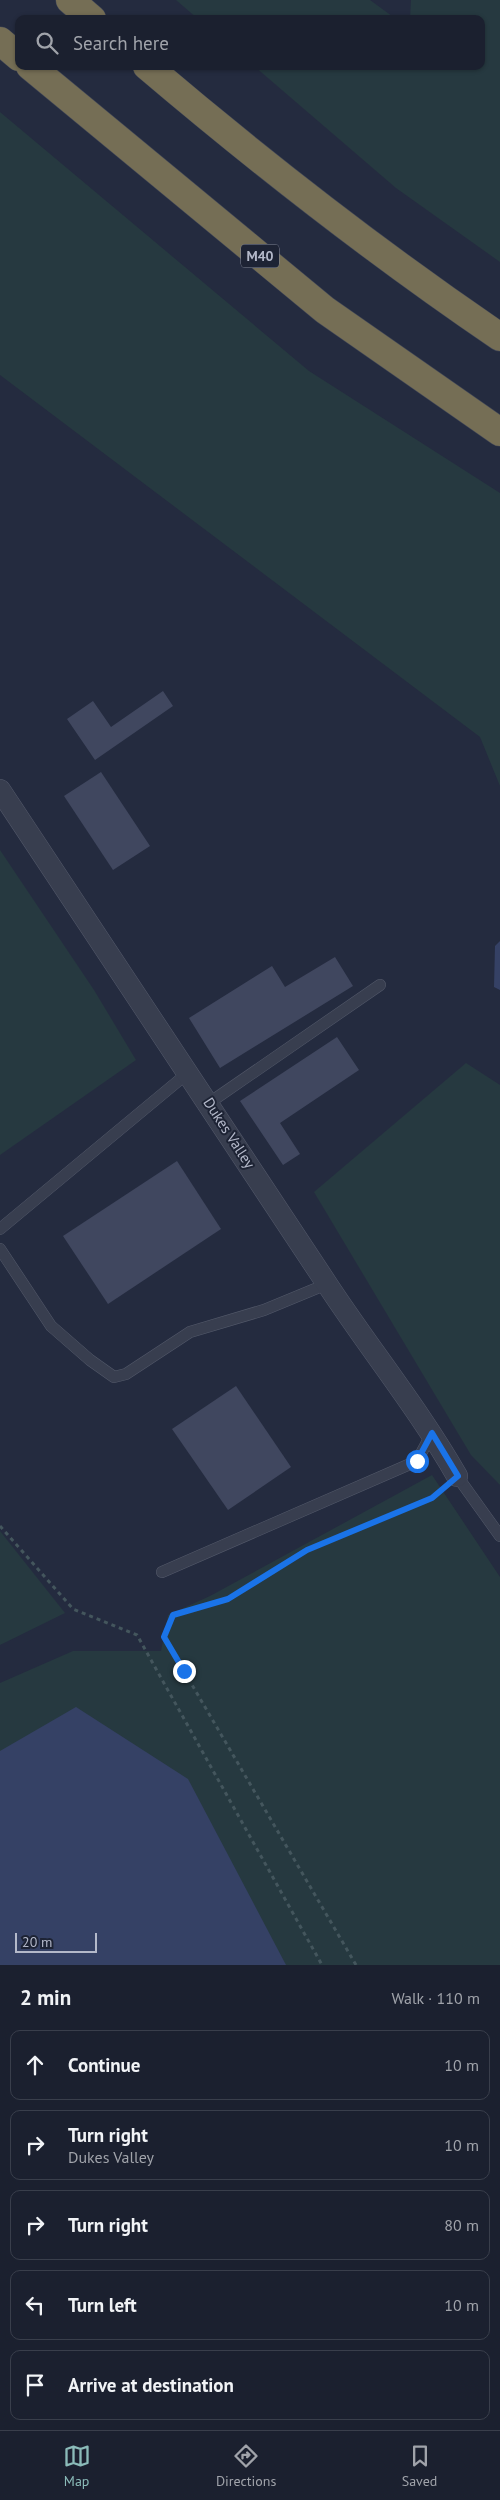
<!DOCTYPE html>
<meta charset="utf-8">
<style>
:root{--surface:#1b202f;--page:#282d3b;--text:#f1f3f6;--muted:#a0a3aa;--line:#393e4b;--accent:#8bbbb9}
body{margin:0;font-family:"PT Sans",sans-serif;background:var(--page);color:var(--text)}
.scale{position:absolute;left:15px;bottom:12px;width:82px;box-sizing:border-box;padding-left:5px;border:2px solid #b4b9ca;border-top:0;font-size:14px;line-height:18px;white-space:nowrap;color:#b4b9ca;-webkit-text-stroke:4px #1d2334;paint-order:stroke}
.stop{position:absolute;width:15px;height:15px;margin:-11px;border:4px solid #1a73e8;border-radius:50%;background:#fff}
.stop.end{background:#1a73e8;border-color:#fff;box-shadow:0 1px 5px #0008}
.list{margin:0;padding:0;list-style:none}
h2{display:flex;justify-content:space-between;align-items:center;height:65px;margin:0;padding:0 20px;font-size:21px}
h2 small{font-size:16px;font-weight:400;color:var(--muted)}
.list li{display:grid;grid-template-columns:32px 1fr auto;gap:15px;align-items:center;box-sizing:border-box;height:70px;margin:0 10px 10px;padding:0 10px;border:1px solid var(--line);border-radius:10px}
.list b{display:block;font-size:19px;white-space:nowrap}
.list p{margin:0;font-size:16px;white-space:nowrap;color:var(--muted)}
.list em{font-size:16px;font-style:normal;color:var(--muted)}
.icon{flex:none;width:28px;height:28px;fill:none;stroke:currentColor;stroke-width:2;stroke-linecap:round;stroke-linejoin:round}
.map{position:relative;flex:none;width:500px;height:1965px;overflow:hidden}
.search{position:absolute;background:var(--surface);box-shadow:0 1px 4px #0004;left:15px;right:15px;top:15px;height:55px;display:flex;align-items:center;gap:12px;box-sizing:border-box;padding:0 18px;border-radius:10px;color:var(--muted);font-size:19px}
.sheet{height:465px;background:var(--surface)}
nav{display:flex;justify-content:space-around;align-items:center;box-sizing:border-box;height:70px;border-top:1px solid var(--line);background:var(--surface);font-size:14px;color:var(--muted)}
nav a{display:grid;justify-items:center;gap:2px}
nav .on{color:var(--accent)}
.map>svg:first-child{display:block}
.green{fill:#263940}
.water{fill:#354165}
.building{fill:#40475f}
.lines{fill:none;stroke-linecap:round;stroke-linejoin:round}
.lane-casing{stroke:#53596a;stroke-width:12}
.street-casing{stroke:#53596a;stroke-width:22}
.highway-casing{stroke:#404657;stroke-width:29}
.path{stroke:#44565d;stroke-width:3;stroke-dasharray:4 4;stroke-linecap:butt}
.lane{stroke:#383e4f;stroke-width:11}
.street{stroke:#383e4f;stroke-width:21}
.highway{stroke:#756e55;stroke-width:28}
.route{stroke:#1a73e8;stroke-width:6}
.labels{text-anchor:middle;stroke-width:4;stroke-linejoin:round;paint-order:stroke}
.shield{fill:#1d2334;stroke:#878c9d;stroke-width:1}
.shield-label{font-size:14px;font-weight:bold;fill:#b4b9ca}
.street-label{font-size:15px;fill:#b4b9ca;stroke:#1d2334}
</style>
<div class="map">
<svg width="500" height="1965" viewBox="0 0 500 1965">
<rect width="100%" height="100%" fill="#242b3f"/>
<!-- green -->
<g class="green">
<path d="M176 0H370L396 19H198Z"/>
<path d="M411 0H500V262L396 188 254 66H481V19H410Z"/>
<path d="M0 112 309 371 500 493V786L480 737 0 375Z"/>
<path d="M0 850 94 990 136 1060 0 1155Z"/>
<path d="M466 1063 500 1085V1485L471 1455 314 1192Z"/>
<path d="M432 1475 500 1577V1965H0V1683L73 1651H161L168 1615 210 1596Z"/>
<path d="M0 1531 65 1613 0 1645Z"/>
</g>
<!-- water -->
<g class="water">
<path d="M500 941V990L494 987 495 946Z"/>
<path d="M76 1707 188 1779 286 1965H0V1751Z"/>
</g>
<!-- building -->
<g class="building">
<path d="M163 691 173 706 95 760 67 719 93 701 111 727Z"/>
<path d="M101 772 150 846 113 870 64 796Z"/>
<path d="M335 957 353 986 220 1068 189 1018 272 966 285 987Z"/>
<path d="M337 1037 359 1070 280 1123 300 1154 283 1165 240 1101Z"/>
<path d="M177 1161 221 1229 108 1304 63 1236Z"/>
<path d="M236 1386 291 1467 228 1510 172 1429Z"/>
</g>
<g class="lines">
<defs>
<g id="lane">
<path d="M209 1103 380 985"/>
<path d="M0 1229 189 1072"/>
<path d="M0 1249 51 1326 90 1360 114 1377 126 1374 190 1332 264 1310 327 1284"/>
<path d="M457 1476 500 1536"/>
<path d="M162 1572 417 1461 432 1433"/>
</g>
<path id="street" d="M0 790C109 953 217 1117 325 1281 368 1347 418 1408 457 1476"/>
<g id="highway">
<path d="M70 0 92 19"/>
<path d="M0 41 19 57"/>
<path d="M30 66 325 310 500 432"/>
<path d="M147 66C260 162 378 254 500 337"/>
</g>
</defs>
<!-- lane casing -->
<use href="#lane" class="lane-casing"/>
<!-- street casing -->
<use href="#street" class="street-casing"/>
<!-- highway casing -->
<use href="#highway" class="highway-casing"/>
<!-- path -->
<g class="path">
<path d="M0 1526 73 1609 137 1635 322 1965"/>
<path d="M356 1965 164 1637 173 1615 228 1599 307 1550 432 1498 440 1491"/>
</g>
<!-- lane -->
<use href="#lane" class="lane"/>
<!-- street -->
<use href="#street" class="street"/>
<!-- highway -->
<use href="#highway" class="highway"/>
</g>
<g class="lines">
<!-- route -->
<path class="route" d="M184 1671 164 1637 173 1615 228 1599 307 1550 432 1498 458 1476 432 1433 417 1461"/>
</g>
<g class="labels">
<!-- shield labels -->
<rect class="shield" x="241" y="244.5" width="38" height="23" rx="4"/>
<g class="shield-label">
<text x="260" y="261">M40</text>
</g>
<!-- street labels -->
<g class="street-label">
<text transform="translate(229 1133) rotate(57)" y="5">Dukes Valley</text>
</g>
</g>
</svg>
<div class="scale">20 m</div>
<div class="stop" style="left:417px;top:1461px"></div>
<div class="stop end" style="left:184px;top:1671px"></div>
<div class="search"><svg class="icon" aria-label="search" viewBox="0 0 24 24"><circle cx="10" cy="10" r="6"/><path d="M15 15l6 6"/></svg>Search here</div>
</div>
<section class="sheet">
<h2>2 min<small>Walk · 110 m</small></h2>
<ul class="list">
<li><svg class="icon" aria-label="ahead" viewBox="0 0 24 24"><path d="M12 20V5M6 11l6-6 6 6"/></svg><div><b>Continue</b></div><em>10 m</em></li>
<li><svg class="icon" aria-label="right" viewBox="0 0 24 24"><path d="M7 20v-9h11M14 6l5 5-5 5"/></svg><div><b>Turn right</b><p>Dukes Valley</p></div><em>10 m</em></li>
<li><svg class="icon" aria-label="right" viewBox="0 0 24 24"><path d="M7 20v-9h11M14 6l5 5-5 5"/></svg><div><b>Turn right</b></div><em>80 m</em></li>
<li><svg class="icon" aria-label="left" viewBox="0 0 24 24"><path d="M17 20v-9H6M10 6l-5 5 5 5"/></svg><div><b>Turn left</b></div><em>10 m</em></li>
<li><svg class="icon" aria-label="arrive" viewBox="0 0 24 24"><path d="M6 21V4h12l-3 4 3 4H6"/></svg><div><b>Arrive at destination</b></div></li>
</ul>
</section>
<nav>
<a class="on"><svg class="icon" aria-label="map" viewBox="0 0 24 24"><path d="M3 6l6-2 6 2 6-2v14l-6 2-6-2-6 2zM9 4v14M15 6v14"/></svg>Map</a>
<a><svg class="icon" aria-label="directions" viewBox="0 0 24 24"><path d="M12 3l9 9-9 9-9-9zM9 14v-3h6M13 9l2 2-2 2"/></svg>Directions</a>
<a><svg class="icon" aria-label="saved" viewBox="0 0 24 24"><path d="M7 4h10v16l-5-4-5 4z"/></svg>Saved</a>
</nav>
